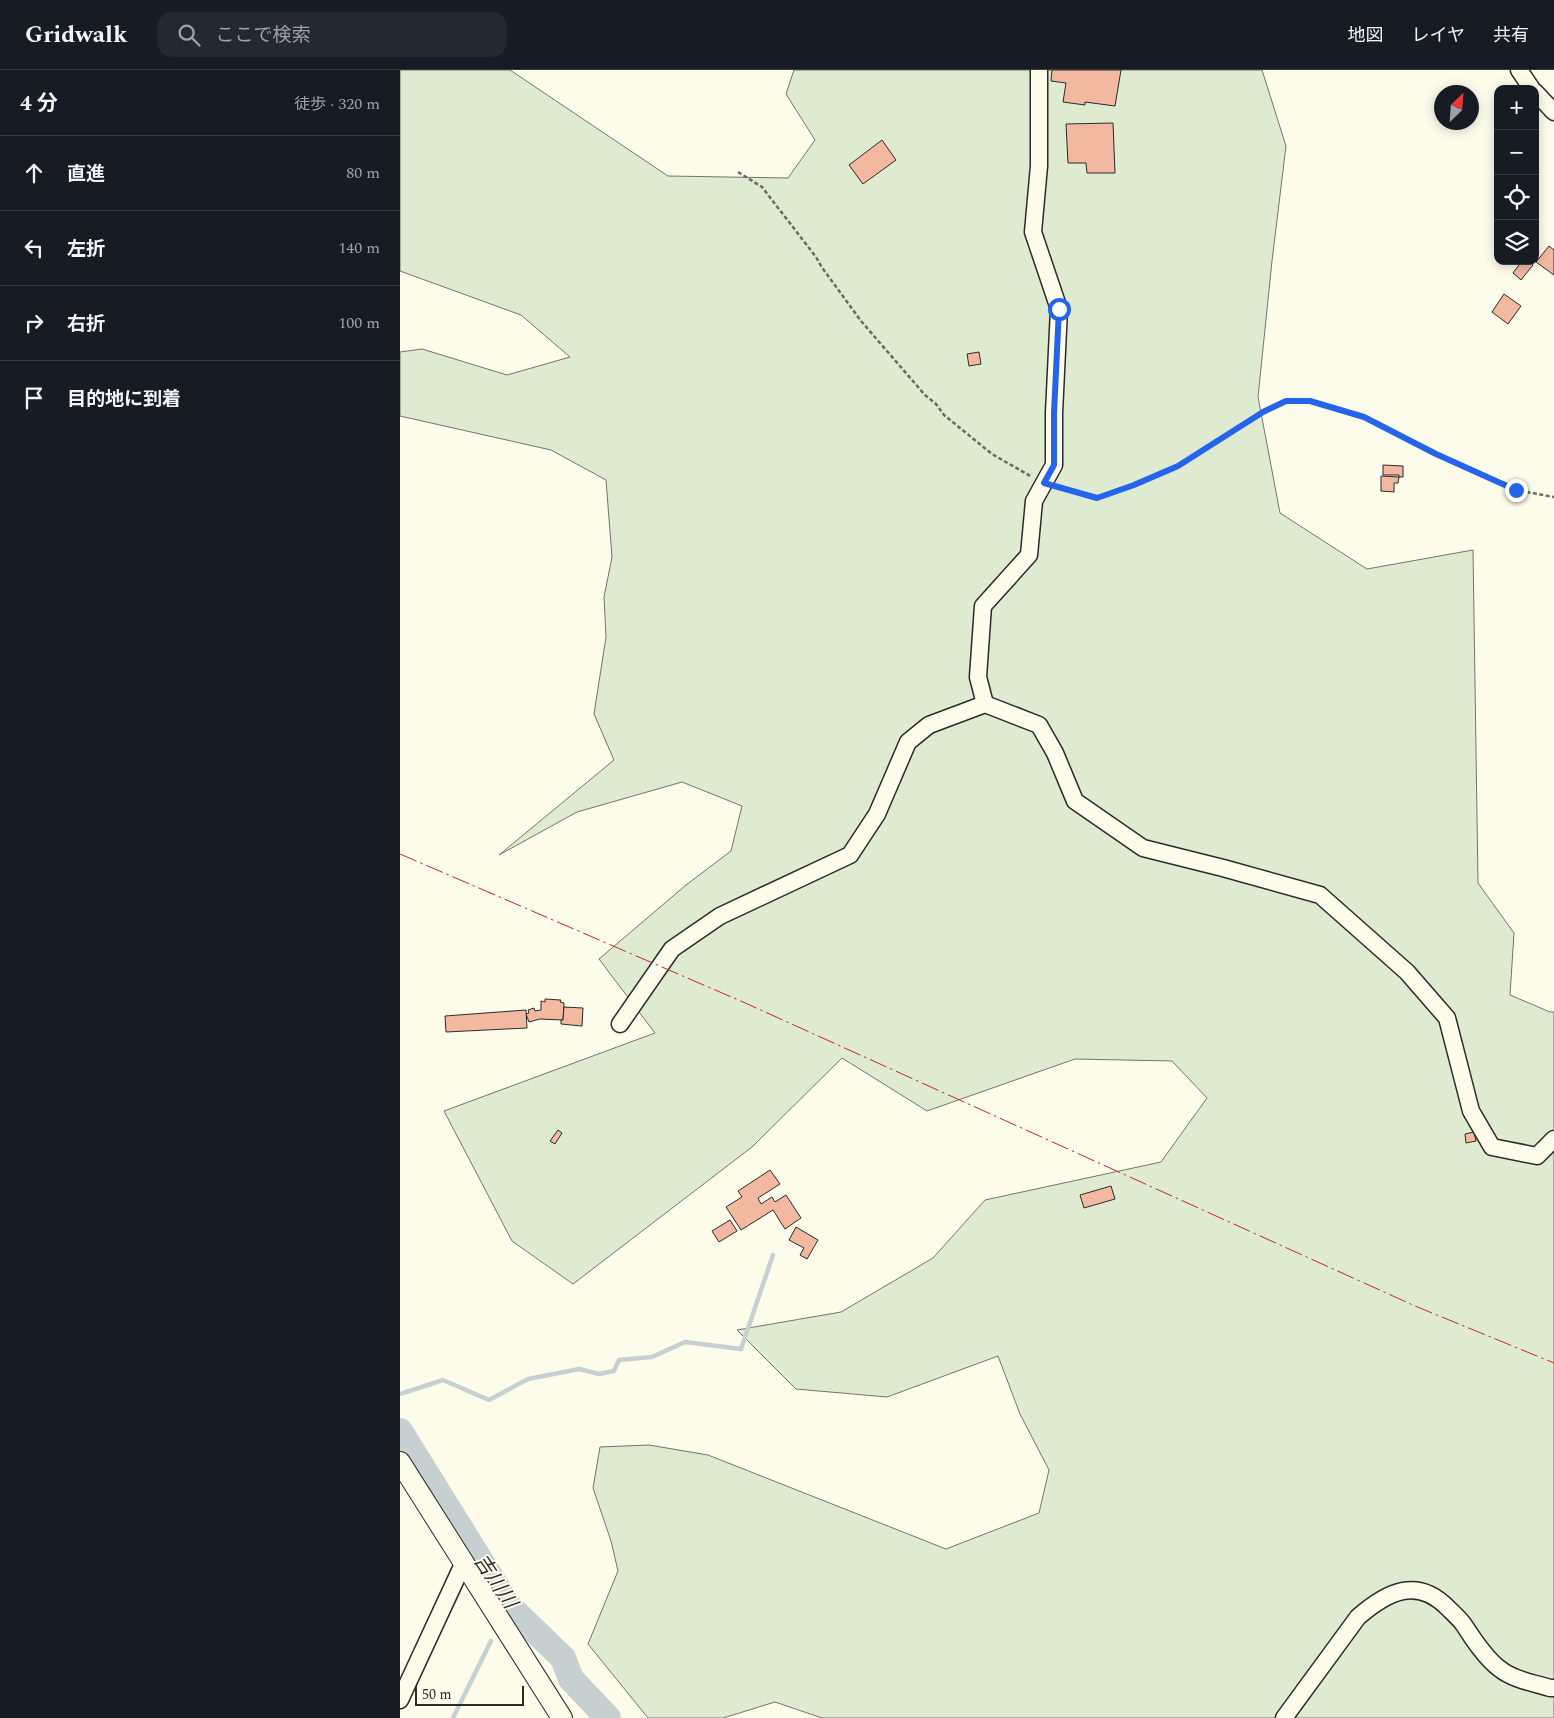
<!DOCTYPE html>
<html lang="ja">
<meta charset="utf-8">
<style>
:root{--surface:#171b24;--page:#242831;--text:#f1f3f6;--muted:#9ea1a6;--line:#363941}
body{margin:0;font-family:Spectral,"Noto Sans JP",serif;background:var(--page);color:var(--text)}
.controls{position:absolute;right:15px;top:15px;display:grid;overflow:hidden;border-radius:10px;box-shadow:0 2px 12px #0003}
.controls button{width:45px;height:45px;display:grid;place-items:center;padding:0;border:0;border-bottom:1px solid var(--line);background:var(--surface);color:var(--text);font:25px sans-serif}
.compass{position:absolute;left:1034px;top:15px;width:45px;height:45px;border-radius:50%;background:var(--surface);box-shadow:0 2px 12px #0003;rotate:25deg}
.scale{position:absolute;left:15px;bottom:12px;width:109px;box-sizing:border-box;padding-left:5px;border:2px solid #2b2b2b;border-top:0;font-size:14px;line-height:18px;white-space:nowrap;color:#2b2b2b;-webkit-text-stroke:4px #fdfbea;paint-order:stroke}
.stop{position:absolute;width:15px;height:15px;margin:-11px;border:4px solid #2563eb;border-radius:50%;background:#fff}
.stop.end{background:#2563eb;border-color:#fff;box-shadow:0 1px 5px #0008}
.list{margin:0;padding:0;list-style:none}
h2{display:flex;justify-content:space-between;align-items:center;height:65px;margin:0;padding:0 20px;font-size:21px}
h2 small{font-size:16px;font-weight:400;color:var(--muted)}
.list li{display:grid;grid-template-columns:32px 1fr auto;gap:15px;align-items:center;box-sizing:border-box;height:75px;padding:0 20px;border-top:1px solid var(--line)}
.list b{display:block;font-size:19px;white-space:nowrap}
.list em{font-size:16px;font-style:normal;color:var(--muted)}
.icon{flex:none;width:28px;height:28px;fill:none;stroke:currentColor;stroke-width:2;stroke-linecap:round;stroke-linejoin:round}
.map{position:relative;flex:none;width:1154px;height:1648px;overflow:hidden}
header{display:flex;align-items:center;gap:30px;box-sizing:border-box;height:70px;padding:0 25px;background:var(--surface);border-bottom:1px solid var(--line)}
header strong{font-size:24px}
nav{display:flex;gap:28px;margin-inline-start:auto;font-size:18px}
.search{width:350px;height:45px;background:var(--page);display:flex;align-items:center;gap:12px;box-sizing:border-box;padding:0 18px;border-radius:15px;color:var(--muted);font-size:19px}
main{display:flex}
aside{flex:1;background:var(--surface)}
.map>svg:first-child{display:block}
.green{fill:#deebd1;stroke:#74746e}
.lines{fill:none;stroke-linecap:round;stroke-linejoin:round}
.stream{stroke:#c7d0d0;stroke-width:4.5}
.river{stroke:#c7d0d0;stroke-width:26}
.building{fill:#f2b8a0;stroke:#2b2b2b}
.minor-casing{stroke:#2b2b2b;stroke-width:19}
.major-casing{stroke:#2b2b2b;stroke-width:22}
.path{stroke:#6a6964;stroke-width:2.5;stroke-dasharray:4 2.5;stroke-linecap:butt}
.minor{stroke:#fdfbea;stroke-width:16}
.major{stroke:#fdfbea;stroke-width:20}
.power{stroke:#c62828;stroke-width:1;stroke-dasharray:18 4 2.5 4;stroke-linecap:butt}
.route{stroke:#2563eb;stroke-width:6}
.labels{text-anchor:middle;stroke-width:4;stroke-linejoin:round;paint-order:stroke}
.water-label{font-size:20px;font-style:italic;fill:#2b2b2b;stroke:#fdfbea}
</style>
<header>
<strong>Gridwalk</strong>
<div class="search"><svg class="icon" aria-label="search" viewBox="0 0 24 24"><circle cx="10" cy="10" r="6"/><path d="M15 15l6 6"/></svg>ここで検索</div>
<nav><a>地図</a><a>レイヤ</a><a>共有</a></nav>
</header>
<main>
<aside>
<h2>4 分<small>徒歩 · 320 m</small></h2>
<ul class="list">
<li><svg class="icon" aria-label="ahead" viewBox="0 0 24 24"><path d="M12 20V5M6 11l6-6 6 6"/></svg><div><b>直進</b></div><em>80 m</em></li>
<li><svg class="icon" aria-label="left" viewBox="0 0 24 24"><path d="M17 20v-9H6M10 6l-5 5 5 5"/></svg><div><b>左折</b></div><em>140 m</em></li>
<li><svg class="icon" aria-label="right" viewBox="0 0 24 24"><path d="M7 20v-9h11M14 6l5 5-5 5"/></svg><div><b>右折</b></div><em>100 m</em></li>
<li><svg class="icon" aria-label="arrive" viewBox="0 0 24 24"><path d="M6 21V4h12l-3 4 3 4H6"/></svg><div><b>目的地に到着</b></div></li>
</ul>
</aside>
<div class="map">
<svg width="1154" height="1648" viewBox="0 0 1154 1648">
<rect width="100%" height="100%" fill="#fdfbea"/>
<!-- green -->
<path class="green" d="M0 0H110L268 106 388 108 415 70 386 24 394 0H862L886 76 872 191 858 327 880 443 967 499 1073 480 1078 813 1114 863 1110 925 1150 942H1154V1648H422L375 1632 323 1648H248L188 1574 218 1501 211 1471 193 1418 200 1377 249 1375 308 1385 546 1479 639 1443 649 1400 620 1344 598 1286 487 1327 396 1319 337 1260 441 1242 533 1188 585 1130 761 1092 807 1028 772 991 675 989 527 1041 442 988 352 1077 173 1214 112 1171 44 1041 255 963 199 889 286 815 331 781 342 736 282 712 177 742 99 785 214 690 194 644 206 567 204 527 212 487 206 410 151 380 0 346V282L22 279 107 305 170 287 121 245 0 201Z"/>
<g class="lines">
<!-- stream -->
<g class="stream">
<path d="M0 1324 43 1310 89 1330 128 1309 179 1299 199 1304 214 1301 219 1290 252 1287 285 1272 341 1279 373 1185"/>
<path d="M53 1648 91 1571"/>
</g>
<!-- river -->
<path class="river" d="M0 1361 108 1535 163 1588 171 1609 208 1648"/>
</g>
<!-- building -->
<g class="building">
<path d="M652 0H721L715 36 685 32V35L663 32 666 13 651 11Z"/>
<path d="M713 53 715 103H687L686 93H668L666 54Z"/>
<path d="M482 70 496 90 463 114 449 95Z"/>
<path d="M1149 176 1154 180V205L1136 192Z"/>
<path d="M1122 191H1129L1133 195 1121 210 1113 203Z"/>
<path d="M1104 224 1121 236 1108 254 1092 242Z"/>
<path d="M579 282 581 294 569 296 567 284Z"/>
<path d="M983 395 1003 396V407H999V405H983Z"/>
<path d="M981 406 999 407 998 413H994V422L981 421Z"/>
<path d="M145 929 161 930 160 932 164 933 163 950 140 949 129 952 126 944 129 943 128 940 134 938 135 941 141 940V931L145 932Z"/>
<path d="M164 937 183 938 182 956 161 954V950H163Z"/>
<path d="M126 940 127 958 46 962 45 946Z"/>
<path d="M158 1060 162 1063 155 1074 150 1071Z"/>
<path d="M1074 1062 1076 1071 1066 1073 1065 1064Z"/>
<path d="M370 1100 380 1114 358 1128 361 1134 372 1127 375 1132 386 1125 401 1148 385 1159 373 1140 341 1160 326 1137 342 1127 338 1121Z"/>
<path d="M711 1116 715 1129 684 1138 680 1125Z"/>
<path d="M330 1150 337 1161 319 1172 312 1161Z"/>
<path d="M396 1157 418 1170 407 1189 400 1185 404 1178 389 1170Z"/>
</g>
<g class="lines">
<defs>
<g id="minor">
<path d="M1119 0 1132 19"/>
<path d="M1135 22 1154 42"/>
<path d="M585 634 578 607 583 536 629 485 634 431 654 395V343L659 239 633 162 639 96V0"/>
<path d="M220 954 272 879 320 846 450 785 477 744 508 672 529 655 585 634 639 655 655 683 675 731 743 778 823 798 920 825 1007 902 1047 948 1071 1041 1092 1077 1137 1086 1154 1069"/>
<path d="M0 1630 64 1492"/>
<path d="M884 1648 958 1547C987 1522 1017 1506 1048 1538 1053 1543 1060 1549 1064 1555 1073 1569 1086 1589 1100 1599 1114 1610 1134 1613 1150 1618H1154"/>
</g>
<path id="major" d="M0 1392 162 1648"/>
</defs>
<!-- minor casing -->
<use href="#minor" class="minor-casing"/>
<!-- major casing -->
<use href="#major" class="major-casing"/>
<!-- path -->
<g class="path">
<path d="M338 102 362 117 416 187 421 196 461 251 525 325 536 334 544 345 592 384 632 407"/>
<path d="M658 417 697 428 733 415 778 396 863 342 886 331H910L964 347 1036 384 1116 420 1154 427"/>
</g>
<!-- minor -->
<use href="#minor" class="minor"/>
<!-- major -->
<use href="#major" class="major"/>
<!-- power -->
<path class="power" d="M0 784 343 932 1015 1236 1154 1293"/>
</g>
<g class="lines">
<!-- route -->
<path class="route" d="M659 239 654 343V395L644 413 697 428 734 415 778 396 863 342 886 331H910L964 347 1036 384 1116 420"/>
</g>
<g class="labels">
<!-- water labels -->
<g class="water-label">
<text transform="translate(96 1511) rotate(56)" y="7">吉川川</text>
</g>
</g>
</svg>
<div class="controls">
<button>+</button>
<button>−</button>
<button><svg class="icon" aria-label="locate" viewBox="0 0 24 24"><circle cx="12" cy="12" r="6"/><path d="M12 2v4M12 18v4M2 12h4M18 12h4"/></svg></button>
<button><svg class="icon" aria-label="layers" viewBox="0 0 24 24"><path d="M12 4l9 5-9 5-9-5zM3 14l9 5 9-5"/></svg></button>
</div>
<svg class="compass" viewBox="-18 -18 36 36"><path d="M0-13l5 13h-10z" fill="#e53935"/><path d="M0 13l5-13h-10z" fill="#9ea1a6"/></svg>
<div class="scale">50 m</div>
<div class="stop" style="left:659px;top:239px"></div>
<div class="stop end" style="left:1116px;top:420px"></div>
</div>
</main>
